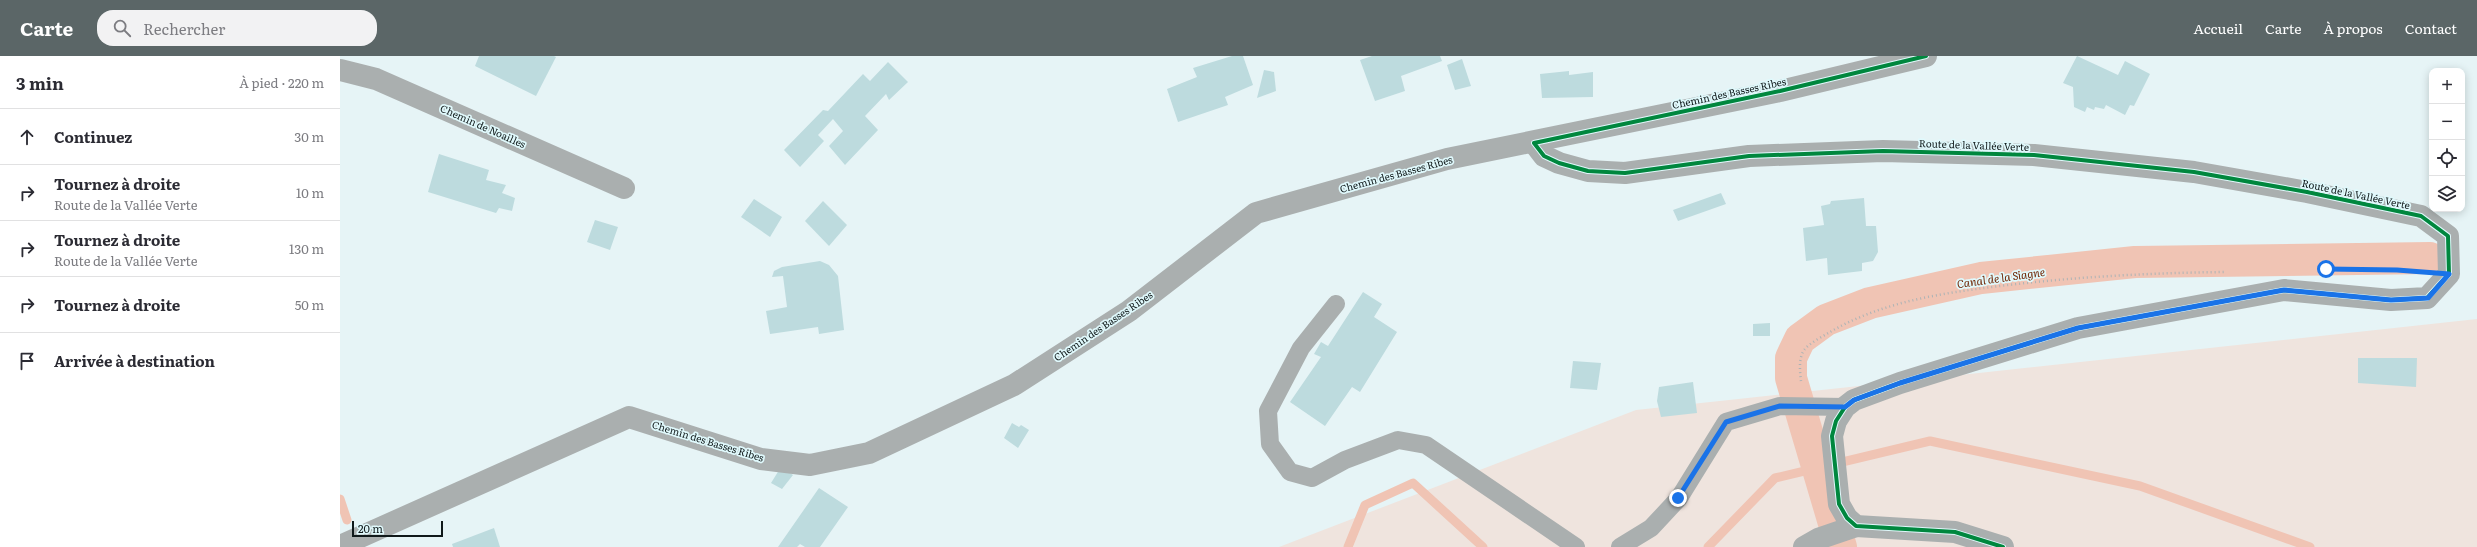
<!DOCTYPE html>
<html lang="fr">
<meta charset="utf-8">
<style>
:root{--surface:#fff;--page:#f2f2f3;--text:#2b2b33;--muted:#7c7c81;--line:#e1e1e2;--accent:#5b6667}
body{margin:0;font-family:Literata,serif;background:var(--page);color:var(--text)}
.controls{position:absolute;right:12px;top:12px;display:grid;overflow:hidden;border-radius:8px;box-shadow:0 2px 10px #0003}
.controls button{width:36px;height:36px;display:grid;place-items:center;padding:0;border:0;border-bottom:1px solid var(--line);background:var(--surface);color:var(--text);font:20px sans-serif}
.scale{position:absolute;left:12px;bottom:10px;width:91px;box-sizing:border-box;padding-left:4px;border:2px solid #10191a;border-top:0;font-size:11px;line-height:14px;white-space:nowrap;color:#10191a;-webkit-text-stroke:3px #e0f9fc;paint-order:stroke}
.stop{position:absolute;width:12px;height:12px;margin:-9px;border:3px solid #1a73e8;border-radius:50%;background:#fff}
.stop.end{background:#1a73e8;border-color:#fff;box-shadow:0 1px 4px #0008}
.list{margin:0;padding:0;list-style:none}
h2{display:flex;justify-content:space-between;align-items:center;height:52px;margin:0;padding:0 16px;font-size:17px}
h2 small{font-size:13px;font-weight:400;color:var(--muted)}
.list li{display:grid;grid-template-columns:26px 1fr auto;gap:12px;align-items:center;box-sizing:border-box;height:56px;padding:0 16px;border-top:1px solid var(--line)}
.list b{display:block;font-size:15px;white-space:nowrap}
.list p{margin:0;font-size:13px;white-space:nowrap;color:var(--muted)}
.list em{font-size:13px;font-style:normal;color:var(--muted)}
.icon{flex:none;width:22px;height:22px;fill:none;stroke:currentColor;stroke-width:2;stroke-linecap:round;stroke-linejoin:round}
.map{position:relative;flex:none;width:2137px;height:491px;overflow:hidden}
header{display:flex;align-items:center;gap:24px;box-sizing:border-box;height:56px;padding:0 20px;background:var(--accent);color:#fff}
header strong{font-size:19px}
nav{display:flex;gap:22px;margin-inline-start:auto;font-size:14px}
.search{width:280px;height:36px;background:var(--page);display:flex;align-items:center;gap:10px;box-sizing:border-box;padding:0 14px;border-radius:16px;color:var(--muted);font-size:15px}
main{display:flex}
aside{flex:1;background:var(--surface)}
.map>svg:first-child{display:block}
.green{fill:#efe4de}
.lines{fill:none;stroke-linecap:round;stroke-linejoin:round}
.stream{stroke:#f0c4b4;stroke-width:9}
.canal{stroke:#f0c4b4;stroke-width:32}
.building{fill:#bddbde}
.path{stroke:#adb3b5;stroke-width:2.5;stroke-dasharray:1 3;stroke-linecap:butt}
.lane{stroke:#aaafaf;stroke-width:18}
.street{stroke:#aaafaf;stroke-width:22}
.cycleway-casing{stroke:#e0f9fc;stroke-width:6}
.cycleway{stroke:#00873e;stroke-width:4}
.route{stroke:#1a73e8;stroke-width:5}
.labels{text-anchor:middle;stroke-width:3.5;stroke-linejoin:round;paint-order:stroke}
.street-label{font-size:10px;fill:#10191a;stroke:#e0f9fc}
.water-label{font-size:11px;font-style:italic;fill:#712706;stroke:#e0f9fc}
</style>
<header>
<strong>Carte</strong>
<div class="search"><svg class="icon" aria-label="search" viewBox="0 0 24 24"><circle cx="10" cy="10" r="6"/><path d="M15 15l6 6"/></svg>Rechercher</div>
<nav><a>Accueil</a><a>Carte</a><a>À propos</a><a>Contact</a></nav>
</header>
<main>
<aside>
<h2>3 min<small>À pied · 220 m</small></h2>
<ul class="list">
<li><svg class="icon" aria-label="ahead" viewBox="0 0 24 24"><path d="M12 20V5M6 11l6-6 6 6"/></svg><div><b>Continuez</b></div><em>30 m</em></li>
<li><svg class="icon" aria-label="right" viewBox="0 0 24 24"><path d="M7 20v-9h11M14 6l5 5-5 5"/></svg><div><b>Tournez à droite</b><p>Route de la Vallée Verte</p></div><em>10 m</em></li>
<li><svg class="icon" aria-label="right" viewBox="0 0 24 24"><path d="M7 20v-9h11M14 6l5 5-5 5"/></svg><div><b>Tournez à droite</b><p>Route de la Vallée Verte</p></div><em>130 m</em></li>
<li><svg class="icon" aria-label="right" viewBox="0 0 24 24"><path d="M7 20v-9h11M14 6l5 5-5 5"/></svg><div><b>Tournez à droite</b></div><em>50 m</em></li>
<li><svg class="icon" aria-label="arrive" viewBox="0 0 24 24"><path d="M6 21V4h12l-3 4 3 4H6"/></svg><div><b>Arrivée à destination</b></div></li>
</ul>
</aside>
<div class="map">
<svg width="2137" height="491" viewBox="0 0 2137 491">
<rect width="100%" height="100%" fill="#e6f4f6"/>
<!-- green -->
<path class="green" d="M2137 263V491H939L1296 354Z"/>
<g class="lines">
<!-- stream -->
<g class="stream">
<path d="M0 443 7 464"/>
<path d="M1008 491 1025 449 1073 427 1143 491"/>
<path d="M1368 491 1435 422 1590 385 1800 430 1970 491"/>
</g>
<!-- canal -->
<path class="canal" d="M1501 491 1451 322V302L1460 283 1486 264 1530 247 1641 222 1795 206 2090 202"/>
</g>
<!-- building -->
<g class="building">
<path d="M139 0H214L216 1 196 40 135 10Z"/>
<path d="M892 0H903L913 29 885 41 888 49 838 66 827 33 857 21 853 12Z"/>
<path d="M1032 0H1100L1102 5 1061 20 1065 35 1035 45 1020 4Z"/>
<path d="M1737 0 1778 19 1785 5 1810 18 1794 50 1790 49 1785 59 1766 49 1764 53 1755 51 1754 54 1747 51 1745 56 1734 51 1733 31 1723 27Z"/>
<path d="M1122 3 1131 30 1115 34 1107 9Z"/>
<path d="M548 6 568 26 549 44 546 38 525 60 538 74 505 109 489 90 503 75 493 63 478 79 484 85 460 111 444 94 483 54 488 55 523 18 530 25Z"/>
<path d="M924 14 934 16 936 35 917 42Z"/>
<path d="M1229 15V19L1253 16V41L1202 42 1200 18Z"/>
<path d="M99 98 149 114 146 124 166 129 162 137 175 142 172 155 159 152 156 157 88 136Z"/>
<path d="M1381 137 1386 148 1338 165 1333 154Z"/>
<path d="M1524 142 1526 170H1536L1538 196 1533 205 1522 207V215L1488 219 1487 202 1466 205 1463 172 1484 169 1481 150 1490 148 1491 145Z"/>
<path d="M414 143 442 161 430 181 401 161Z"/>
<path d="M483 145 507 169 489 190 465 165Z"/>
<path d="M255 164 278 171 270 194 247 186Z"/>
<path d="M480 205 489 209 498 220 504 274 479 278 478 271 430 278 426 255 447 251 443 220 432 221 434 215 442 211Z"/>
<path d="M1023 236 1042 248 1034 261 1057 276 1020 336 1012 331 985 370 950 346 981 301 974 298 981 286 988 290Z"/>
<path d="M1430 267V280H1413V268Z"/>
<path d="M2018 302H2077L2076 331 2018 327Z"/>
<path d="M1233 305 1261 307 1257 334 1230 332Z"/>
<path d="M1353 326 1357 357 1321 361 1317 345 1319 331Z"/>
<path d="M672 367 679 371 681 369 689 374 678 392 664 382Z"/>
<path d="M441 411 453 419 442 433 431 427Z"/>
<path d="M479 432 508 451 480 491H465L460 488 457 491H438Z"/>
<path d="M154 472 160 491H113L112 488Z"/>
</g>
<g class="lines">
<!-- path -->
<g class="path">
<path d="M2032 213 2067 214"/>
<path d="M1461 325C1460 316 1458 301 1465 293 1471 286 1482 281 1490 276 1540 247 1596 238 1652 231 1730 221 1807 217 1885 216"/>
</g>
<!-- lane -->
<g class="lane">
<path d="M996 248 961 292 928 355 930 388 950 416 972 422 1005 404 1058 384 1086 389 1236 491"/>
<path d="M1280 491 1311 472 1339 442 1386 366 1440 350 1505 351"/>
</g>
<!-- street -->
<g class="street">
<path d="M0 14 36 23 284 132"/>
<path d="M1194 87 1204 100 1219 107 1248 115 1285 117 1409 100 1543 95 1694 99 1854 116 1967 136 2081 160 2108 180 2109 218 2087 242 2051 244 1944 234 1738 272 1560 327 1514 344 1505 351 1496 365 1492 380 1499 448 1507 462 1516 470 1615 476 1663 491"/>
<path d="M0 490 289 361 421 403 470 409 529 397 674 329 789 255 916 157 1107 103 1440 35 1586 0"/>
<path d="M1464 491 1478 483 1516 470"/>
</g>
<defs>
<path id="cycleway" d="M1586 0 1440 35 1194 87 1204 100 1219 107 1248 115 1285 117 1409 100 1543 95 1694 99 1854 116 1967 136 2081 160 2108 180 2109 218 2087 242 2051 244 1944 234 1738 272 1560 327 1514 344 1505 351 1496 365 1492 380 1499 448 1507 462 1516 470 1615 476 1663 491"/>
</defs>
<!-- cycleway casing -->
<use href="#cycleway" class="cycleway-casing"/>
<!-- cycleway -->
<use href="#cycleway" class="cycleway"/>
</g>
<g class="lines">
<!-- route -->
<path class="route" d="M1338 442 1386 366 1440 350 1505 351 1514 344 1560 327 1738 272 1944 234 2051 244 2088 242 2109 218 2057 214 1986 213"/>
</g>
<g class="labels">
<!-- street labels -->
<g class="street-label">
<text transform="translate(1389 37) rotate(-12)" y="4">Chemin des Basses Ribes</text>
<text transform="translate(143 70) rotate(24)" y="4">Chemin de Noailles</text>
<text transform="translate(1634 89) rotate(2)" y="4">Route de la Vallée Verte</text>
<text transform="translate(1056 118) rotate(-15)" y="4">Chemin des Basses Ribes</text>
<text transform="translate(2016 138) rotate(12)" y="4">Route de la Vallée Verte</text>
<text transform="translate(763 270) rotate(-34)" y="4">Chemin des Basses Ribes</text>
<text transform="translate(368 385) rotate(17)" y="4">Chemin des Basses Ribes</text>
</g>
<!-- water labels -->
<g class="water-label">
<text transform="translate(1661 222) rotate(-8)" y="4">Canal de la Siagne</text>
</g>
</g>
</svg>
<div class="controls">
<button>+</button>
<button>−</button>
<button><svg class="icon" aria-label="locate" viewBox="0 0 24 24"><circle cx="12" cy="12" r="6"/><path d="M12 2v4M12 18v4M2 12h4M18 12h4"/></svg></button>
<button><svg class="icon" aria-label="layers" viewBox="0 0 24 24"><path d="M12 4l9 5-9 5-9-5zM3 14l9 5 9-5"/></svg></button>
</div>
<div class="scale">20 m</div>
<div class="stop" style="left:1986px;top:213px"></div>
<div class="stop end" style="left:1338px;top:442px"></div>
</div>
</main>
